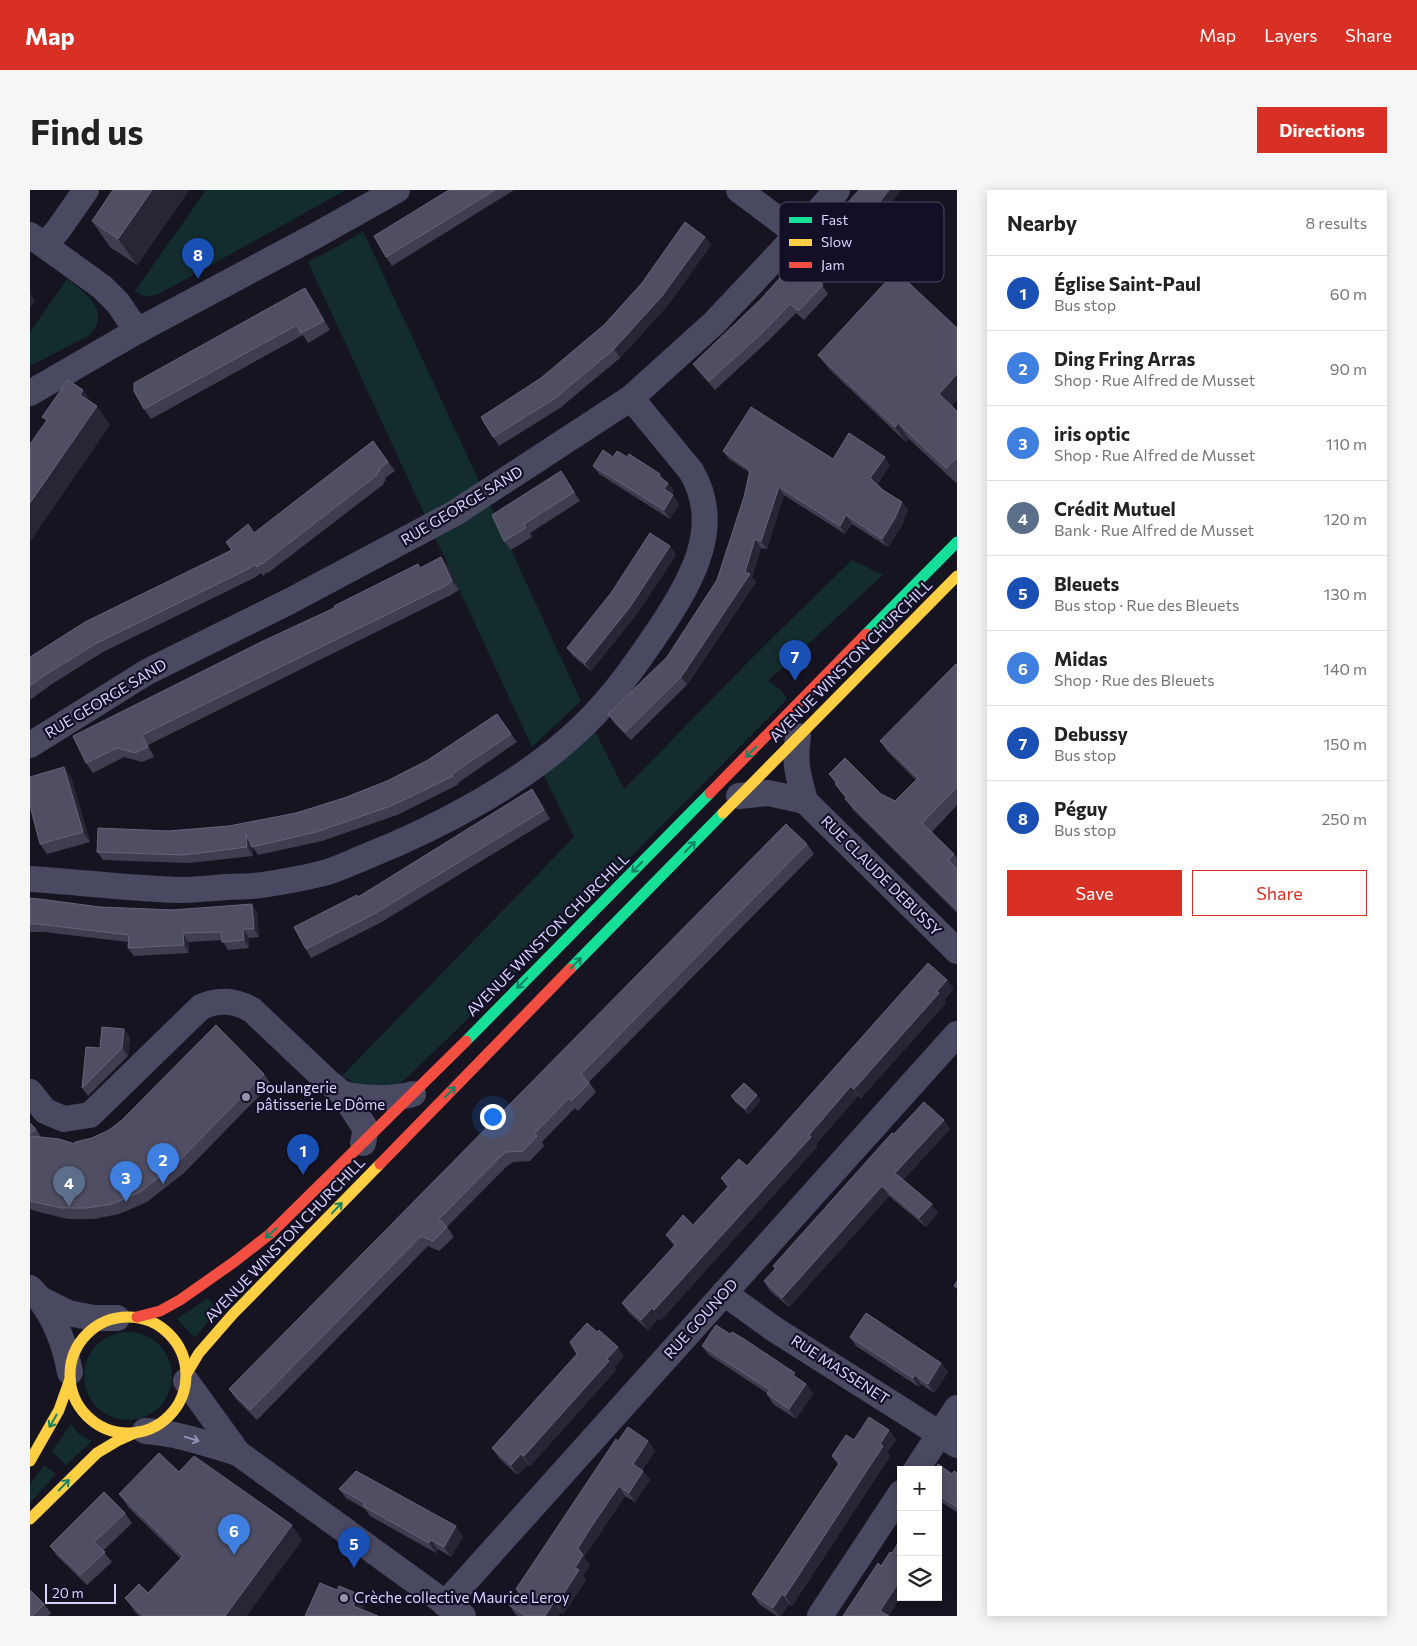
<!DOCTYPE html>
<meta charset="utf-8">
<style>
:root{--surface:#fff;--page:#f6f6f6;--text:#222;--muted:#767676;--line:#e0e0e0;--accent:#d93025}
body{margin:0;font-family:Commissioner,sans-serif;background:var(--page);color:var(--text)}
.controls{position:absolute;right:15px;bottom:15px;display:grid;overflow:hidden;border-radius:0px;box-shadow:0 2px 12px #0003}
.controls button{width:45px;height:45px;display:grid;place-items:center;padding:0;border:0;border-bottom:1px solid var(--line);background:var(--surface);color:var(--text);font:25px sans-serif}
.scale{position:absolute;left:15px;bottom:12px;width:71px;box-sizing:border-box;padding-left:5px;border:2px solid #d9d4ff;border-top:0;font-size:14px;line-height:18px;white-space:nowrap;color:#d9d4ff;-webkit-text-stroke:4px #130f26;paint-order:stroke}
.you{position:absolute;left:462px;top:926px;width:18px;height:18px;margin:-12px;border:4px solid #fff;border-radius:50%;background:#1a73e8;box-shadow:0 0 0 8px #1a73e833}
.badge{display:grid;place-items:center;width:32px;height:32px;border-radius:50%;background:var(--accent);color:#fff;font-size:16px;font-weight:700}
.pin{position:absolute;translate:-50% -41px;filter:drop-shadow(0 1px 2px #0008)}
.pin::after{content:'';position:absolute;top:26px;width:18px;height:15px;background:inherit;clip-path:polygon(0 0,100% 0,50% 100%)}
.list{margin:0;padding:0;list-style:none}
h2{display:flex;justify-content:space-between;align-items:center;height:65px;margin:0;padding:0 20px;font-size:21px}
h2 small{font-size:16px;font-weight:400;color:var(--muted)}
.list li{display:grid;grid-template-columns:32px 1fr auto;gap:15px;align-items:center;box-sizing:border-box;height:75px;padding:0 20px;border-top:1px solid var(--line)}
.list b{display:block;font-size:19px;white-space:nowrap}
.list p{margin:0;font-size:16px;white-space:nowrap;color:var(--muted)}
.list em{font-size:16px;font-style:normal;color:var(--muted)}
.actions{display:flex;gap:10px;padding:15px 20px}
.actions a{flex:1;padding:11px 0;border:1px solid var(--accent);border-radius:0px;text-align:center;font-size:18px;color:var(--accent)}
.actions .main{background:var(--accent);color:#fff}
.icon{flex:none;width:28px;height:28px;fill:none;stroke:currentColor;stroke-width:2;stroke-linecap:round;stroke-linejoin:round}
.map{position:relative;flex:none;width:927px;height:1426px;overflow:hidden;border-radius:0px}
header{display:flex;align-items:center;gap:30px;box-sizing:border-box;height:70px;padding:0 25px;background:var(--accent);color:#fff}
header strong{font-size:24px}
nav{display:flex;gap:28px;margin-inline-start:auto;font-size:18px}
.intro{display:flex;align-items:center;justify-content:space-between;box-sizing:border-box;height:120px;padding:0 30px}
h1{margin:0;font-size:35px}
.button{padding:12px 22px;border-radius:0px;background:var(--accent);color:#fff;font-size:18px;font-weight:700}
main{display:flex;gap:30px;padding:0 30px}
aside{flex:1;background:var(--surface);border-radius:0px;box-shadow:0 2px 12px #0003}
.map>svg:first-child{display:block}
.green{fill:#132c2d}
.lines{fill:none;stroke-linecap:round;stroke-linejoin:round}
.street{stroke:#4a4962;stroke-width:26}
.fast{stroke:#16e098;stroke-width:11}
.slow{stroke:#ffcf43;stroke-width:11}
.jam{stroke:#f24e42;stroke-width:11}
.wall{fill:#403d50}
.shaded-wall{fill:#282635}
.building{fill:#504e63;stroke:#66637b}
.oneway{stroke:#158265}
.oneway2{stroke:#928eb0}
.poi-dot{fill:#9591b1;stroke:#130f26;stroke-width:2}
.labels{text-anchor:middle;stroke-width:4.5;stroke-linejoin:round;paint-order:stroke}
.street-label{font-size:15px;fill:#d9d4ff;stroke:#130f26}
.poi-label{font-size:15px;fill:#d9d4ff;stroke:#130f26;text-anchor:start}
.key{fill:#130f26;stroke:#4e4a67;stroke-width:1}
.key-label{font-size:14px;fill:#d9d4ff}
</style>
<header>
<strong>Map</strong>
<nav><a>Map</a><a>Layers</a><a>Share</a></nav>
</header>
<div class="intro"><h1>Find us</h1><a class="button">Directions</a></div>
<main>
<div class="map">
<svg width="927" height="1426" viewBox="0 0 927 1426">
<rect width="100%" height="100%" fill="#161421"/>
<!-- green -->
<g class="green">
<path d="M176 0H316L129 104 115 107 105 101Z"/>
<path d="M333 41 551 511 502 557 278 72 312 54Z"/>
<path d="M37 89C56 103 83 123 58 146L0 176V142Z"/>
<path d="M822 370 853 385 738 491 750 499 757 509 487 782 372 892 363 896 336 899 312 886 544 647 514 585 565 541 594 599 727 463Z"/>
<path d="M178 1108 187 1120 165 1148 147 1129Z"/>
<circle cx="98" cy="1186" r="44"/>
<path d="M41 1234 49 1244 62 1251 36 1275 22 1261Z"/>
<path d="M14 1275 26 1284 0 1313V1295Z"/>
</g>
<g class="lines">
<!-- street -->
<g class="street">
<path d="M709 0 753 33 766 46"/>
<path d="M0 45 72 97 88 113 107 141"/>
<path d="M15 55 28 40 56 0"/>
<path d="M0 203 107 141 285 46 367 0"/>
<path d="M768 546C764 573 768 585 775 611"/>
<path d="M0 555 117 482 260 411 425 323 601 208 684 133 766 46 807 0"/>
<path d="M709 606 738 603 775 611"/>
<path d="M775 611 927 761"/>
<path d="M0 689C50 692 101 699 152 700 166 700 182 698 196 697 208 696 220 697 232 695 252 692 274 688 294 683 308 679 322 672 335 667 410 637 495 592 553 536 584 506 609 470 633 434 663 388 693 335 661 281L601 208"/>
<path d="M0 902 15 921 34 929 60 925 171 817C189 809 205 810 222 820L297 891 313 904 334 936 335 943 333 953"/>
<path d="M313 904C336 909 360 910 383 904"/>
<path d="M0 1098C23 1121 34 1150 40 1182"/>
<path d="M694 1103 744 1139 927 1255"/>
<path d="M12 1110 38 1123 64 1128H87"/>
<path d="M156 1191 208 1263 433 1426"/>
<path d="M115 1241C147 1243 177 1254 208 1263"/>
<path d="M886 1280 927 1218"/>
<path d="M415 1414 927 844"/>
<path d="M790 1426 871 1303"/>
</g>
<!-- fast -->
<g class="fast">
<path d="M836 444 927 352"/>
<path d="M540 779 693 623"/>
<path d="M436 851 680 603"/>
</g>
<!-- slow -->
<g class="slow">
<path d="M693 623 927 386"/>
<circle cx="98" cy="1185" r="58"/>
<path d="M157 1183 169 1163 203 1124 350 974"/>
<path d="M0 1271 29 1220 40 1189"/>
<path d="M0 1329 67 1263 87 1251 107 1242"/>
</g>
<!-- jam -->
<g class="jam">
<path d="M680 603 836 444"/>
<path d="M350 974 540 779"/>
<path d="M107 1127 130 1121 150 1110 204 1072 240 1044 436 851"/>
</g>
</g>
<!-- wall -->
<g class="wall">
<path d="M83 0H159L107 75 80 57 62 31Z"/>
<path d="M419 0H484L362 76 356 67Z"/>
<path d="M829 0H871L838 43 792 95 798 104 774 130 766 123 737 152 685 200 669 182 663 174 731 109Z"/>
<path d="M675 47 681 55 638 115 590 168 530 218 469 256 463 247 511 188 574 135Z"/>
<path d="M282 108 300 140 278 153 273 145 121 229 114 219Z"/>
<path d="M788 165 927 210 922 216 927 221V292L926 293 878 248 876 252 799 179Z"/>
<path d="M343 251 365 281 355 288 356 290 353 293 354 294 238 383 237 382 233 386 231 383 226 387 73 462 22 494 0 510V467L201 360 196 352 224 343Z"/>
<path d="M693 261 803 269 860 275 847 295 853 300 872 312 878 320 871 337 858 357 822 334 815 344 754 305 737 359 731 358 722 387 726 392 657 495 601 550 584 533 578 524 637 467 687 390 714 307 720 283 699 269Z"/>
<path d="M583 267H597L630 284 634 290 638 293 644 301 642 304 649 314 640 329 569 284 563 276Z"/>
<path d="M531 281 550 311 500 343 502 347 481 360 474 351Z"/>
<path d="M640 356 646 365 606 425 561 481 543 466 537 458Z"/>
<path d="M411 367 418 376 429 400 419 406 118 555 124 567 112 572 94 567 63 583 56 573Z"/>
<path d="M927 475V615L902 642 924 664 927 668V723L823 620 815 608 805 594H806L799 584 851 604 865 611 886 590 858 562 850 551Z"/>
<path d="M467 524 487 552 428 593 429 594 367 625 292 651 228 665 222 656 223 666 159 673 73 670 67 662 139 641 199 636 266 623 314 608 357 591 398 570Z"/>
<path d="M41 587 60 652 17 664 10 654Z"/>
<path d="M508 607 520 629 350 733 281 768 276 759 328 707Z"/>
<path d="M777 654 784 664 559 892 566 902 548 921 545 918 512 952 514 956 500 971 483 972 476 977 417 1037 424 1047 409 1061 398 1056 227 1230 206 1209 199 1199Z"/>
<path d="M0 708 70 717 95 718 227 722 229 747 219 748V758L198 760 192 750 158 752 159 763 104 766 98 758V752L14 742H0Z"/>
<path d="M924 799 914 810 916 813 831 908 828 906 786 954 787 957 631 1130 629 1128 618 1140 599 1123 592 1113 644 1056 636 1045 663 1035 697 997 691 988 717 976Z"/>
<path d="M100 847 98 866 58 906 52 898 70 858Z"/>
<path d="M234 884 241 894 154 983 117 1012 89 1024 64 1029H38L5 1021 0 1019V933L6 939 12 948 45 954Z"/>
<path d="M701 906 731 910 719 924 705 912Z"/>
<path d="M914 930 920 939 873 990 908 1023 896 1037 859 1006 759 1117 740 1101 734 1091 745 1079 743 1076 864 944Z"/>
<path d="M820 1147 911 1173 918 1182 904 1203 891 1194 889 1197 826 1156Z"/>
<path d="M672 1156 769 1189 776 1194 783 1204 766 1229 743 1214 737 1204V1203L679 1165Z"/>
<path d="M594 1166 584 1178 586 1180 500 1276 498 1274 487 1285 469 1268 462 1258Z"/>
<path d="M859 1240 866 1250 857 1262 860 1266 762 1416 759 1414 751 1426H747L729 1414 722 1404 808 1275 802 1266 824 1250Z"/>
<path d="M588 1251H618L625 1261 612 1280 620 1290 605 1312 595 1306 566 1349 554 1367 560 1375 553 1386 556 1390 533 1424 531 1422 528 1426H488L486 1425 479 1415 488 1402 486 1399Z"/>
<path d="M908 1280 922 1284 927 1283V1322L908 1310Z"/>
<path d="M149 1282 272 1350 216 1426H109L105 1422 95 1408 118 1403 151 1369 99 1318 89 1304Z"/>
<path d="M309 1299 433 1346 421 1367 408 1359 406 1363 340 1326 335 1319 316 1308Z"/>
<path d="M95 1323 102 1333 73 1361 82 1372 57 1395 27 1366 20 1356Z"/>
<path d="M14 1414 21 1423 18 1426H0Z"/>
</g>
<!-- shaded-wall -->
<g class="shaded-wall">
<path d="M122 0H159L107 75 88 49Z"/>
<path d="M859 0H871L838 43 791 96 785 88Z"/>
<path d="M675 47 681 55 638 115 590 168 584 159Z"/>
<path d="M275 98 282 108 300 140 294 131Z"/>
<path d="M0 103 5 111 0 118Z"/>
<path d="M927 184V210L919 219 909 204Z"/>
<path d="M53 200 65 218 67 216 80 235 0 352V313Z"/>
<path d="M868 233 878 248 876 252 865 237Z"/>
<path d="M855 267 860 275 846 296 840 288Z"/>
<path d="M638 293 644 301 640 308 634 299Z"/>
<path d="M749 297 754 305 737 359 731 351Z"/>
<path d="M643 305 649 314 640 329 634 320Z"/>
<path d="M872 312 878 320 871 337 858 357 852 349Z"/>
<path d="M816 325 822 334 815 344 810 336Z"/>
<path d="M725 349 731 358 722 387 726 392 657 495 651 487 715 382Z"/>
<path d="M640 356 646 365 606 425 561 481 555 473Z"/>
<path d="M411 367 418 376 429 400 422 391Z"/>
<path d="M112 545 118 555 124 567 118 557Z"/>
<path d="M34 577 41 587 60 652 53 642Z"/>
<path d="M502 599 508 607 520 629 514 620Z"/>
<path d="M216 644 221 652 223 666 217 657Z"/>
<path d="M222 714 227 722 229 747 224 739Z"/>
<path d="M213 739 219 748V758L214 750Z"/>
<path d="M153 743 158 752 159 763 154 755Z"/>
<path d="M917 790 924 799 914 810 916 813 831 908 824 899 907 801Z"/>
<path d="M94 839 100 847 98 866 92 858Z"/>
<path d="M821 896 828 906 786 954 787 957 631 1130 624 1120Z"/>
<path d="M727 905 731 910 719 924 715 919Z"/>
<path d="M914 930 920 939 871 992 865 983Z"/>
<path d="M852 996 859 1006 759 1117 752 1108Z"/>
<path d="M902 1014 908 1023 896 1037 889 1028Z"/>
<path d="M622 1118 629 1128 618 1140 611 1130Z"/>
<path d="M588 1157 594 1166 584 1178 586 1180 500 1276 494 1266Z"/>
<path d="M911 1173 918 1182 904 1203 898 1194Z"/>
<path d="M885 1185 891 1194 889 1197 883 1188Z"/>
<path d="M776 1194 783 1204 766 1229 759 1219Z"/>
<path d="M859 1240 866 1250 857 1262 860 1266 762 1416 755 1406Z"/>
<path d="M618 1251 625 1261 610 1283 603 1274Z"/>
<path d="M491 1264 498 1274 487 1285 481 1275Z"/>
<path d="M613 1281 620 1290 605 1312 599 1303Z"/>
<path d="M589 1296 595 1306 554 1367 560 1375 553 1386 556 1390 533 1424 527 1414 545 1378 548 1358Z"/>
<path d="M262 1335 272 1350 216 1426H195Z"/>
<path d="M426 1336 433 1346 421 1367 414 1357Z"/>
<path d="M401 1350 408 1359 406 1363 399 1353Z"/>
<path d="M871 1389V1407L859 1426 850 1421Z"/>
<path d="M328 1404 335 1414 330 1426 323 1416Z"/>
<path d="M752 1404 759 1414 751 1426H749L743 1418Z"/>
<path d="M524 1412 531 1422 528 1426H515Z"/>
</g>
<!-- building -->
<g class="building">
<path d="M83 0H122L88 49 62 31Z"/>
<path d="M419 0H465L356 67 344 46Z"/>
<path d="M829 0H859L832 34 785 88 793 95 768 121 760 114 732 143 679 191 663 174 731 109Z"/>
<path d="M655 32 675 47 632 106 584 159 524 209 463 247 451 227 511 188 574 135 612 93Z"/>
<path d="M866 81 927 138V184L909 204 927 221V268L916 278 868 233 865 237 788 165Z"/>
<path d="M275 98 294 131 271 143 267 135 114 219 104 201V193Z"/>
<path d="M38 190 53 200 50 205 67 216 0 313V254L17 230 12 227Z"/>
<path d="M721 217 803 269 819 243 855 267 840 288 853 300 872 312 865 328 852 349 816 325 810 336 749 297 731 351 725 349 715 382 720 384 651 487 595 542 578 524 637 467 687 390 714 307 720 280 693 261Z"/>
<path d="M343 251 358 272 349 279 350 281 346 284 347 285 232 374 231 373 227 377 225 374 220 378 67 453 15 485 0 496V467L55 432 202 360 196 352 218 334 224 343Z"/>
<path d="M573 260 583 267 587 261 597 267 599 264 630 284 628 286 638 293 634 299 643 305 634 320 563 276Z"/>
<path d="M531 281 544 302 494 334 496 338 474 351 462 325Z"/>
<path d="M620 343 640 356 600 417 555 473 537 458 581 403Z"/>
<path d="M411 367 422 391 413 397 112 545 118 557 105 563 87 558 56 573 43 546 233 451 302 419 305 417 304 416 388 374 390 378Z"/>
<path d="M926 474 927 475V597L892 633 924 664 918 670 927 679V720L815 609 817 607 805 594 807 592 799 584 815 568 851 604 865 611 888 588 850 551Z"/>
<path d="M467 524 481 544 422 584 423 586 361 616 286 642 222 657 216 644 217 657 153 665 67 662 68 638 139 641 199 636 266 623 314 608 357 591 398 570Z"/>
<path d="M34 577 53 642 10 654 0 616V587Z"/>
<path d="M502 599 514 620 344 724 276 759 264 737 327 705 328 707Z"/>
<path d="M756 634 777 654 551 884 559 893 541 911 539 908 505 943 507 946 493 961 476 962 470 967 409 1029 417 1037 403 1051 391 1046 220 1220 199 1199Z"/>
<path d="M0 708 10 709 70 717 95 718 142 720 222 714 224 739H213L214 750 192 752 191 742 153 743 154 755 98 758 99 745 8 734H0Z"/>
<path d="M898 773 917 790 907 801 909 803 824 899 821 896 779 945 781 947 624 1120 622 1118 611 1130 592 1113 646 1054 636 1045 653 1025 663 1035 699 996 691 988 709 969 717 976Z"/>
<path d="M186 835 234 884 147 973 110 1002 82 1014 57 1018H31L0 1011V946L29 949 45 954V952L62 948 79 940 92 930Z"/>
<path d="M72 837 94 839 92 858 52 898 56 857 70 858Z"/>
<path d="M714 893 727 905 715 919 701 906Z"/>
<path d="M894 912 914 930 865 983 902 1014 889 1028 852 996 752 1108 734 1091 746 1078 743 1076 862 943 864 944Z"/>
<path d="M0 933 6 939 0 944Z"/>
<path d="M927 1091V1098L924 1096Z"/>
<path d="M836 1123 911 1173 898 1194 885 1185 883 1188 820 1147Z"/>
<path d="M557 1133 567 1142 569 1140 588 1157 577 1169 579 1171 494 1266 491 1264 481 1275 462 1258 547 1164 540 1152Z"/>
<path d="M686 1135 700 1144 702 1142 714 1149 765 1183 763 1185 776 1194 759 1219 737 1204 740 1200 672 1156Z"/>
<path d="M839 1227 859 1240 850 1254 853 1256 755 1406 752 1404 743 1418 722 1404 810 1272 802 1266 816 1245 824 1250Z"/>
<path d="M598 1237 618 1251 603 1274 613 1281 599 1303 589 1296 559 1340 548 1358 553 1365 545 1378 549 1380 527 1414 524 1412 515 1426H496L479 1415 489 1401 486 1399 586 1249 588 1251Z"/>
<path d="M129 1263 149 1282 164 1266 262 1335 195 1426H113L95 1408 109 1394 118 1403 153 1366 89 1304Z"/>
<path d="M908 1274 922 1284 924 1281 927 1283V1317L908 1305V1280H905Z"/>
<path d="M326 1281 426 1336 414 1357 401 1350 399 1353 333 1316 335 1313 309 1299Z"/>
<path d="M74 1302 95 1323 64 1352 75 1362 50 1385 20 1356Z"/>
<path d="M871 1348V1389L850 1421 859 1426H813L848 1373 851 1376 860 1362 862 1363Z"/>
<path d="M290 1393 307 1400 309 1396 328 1404 323 1416 348 1426H275Z"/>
<path d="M0 1400 14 1414 2 1426H0Z"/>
</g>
<!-- one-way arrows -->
<defs><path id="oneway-shaft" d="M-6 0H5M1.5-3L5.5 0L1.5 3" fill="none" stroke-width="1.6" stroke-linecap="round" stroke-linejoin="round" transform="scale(1.25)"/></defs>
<g class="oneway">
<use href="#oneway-shaft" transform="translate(721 562) rotate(135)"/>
<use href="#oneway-shaft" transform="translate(660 657) rotate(-46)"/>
<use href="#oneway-shaft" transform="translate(607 677) rotate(135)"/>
<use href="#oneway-shaft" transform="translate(546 773) rotate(-46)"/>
<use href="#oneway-shaft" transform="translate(492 793) rotate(135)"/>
<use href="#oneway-shaft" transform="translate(420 902) rotate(-46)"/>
<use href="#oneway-shaft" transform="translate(307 1018) rotate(-46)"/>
<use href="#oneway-shaft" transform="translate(241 1043) rotate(138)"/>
<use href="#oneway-shaft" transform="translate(23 1231) rotate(120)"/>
<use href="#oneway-shaft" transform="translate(34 1295) rotate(-46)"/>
</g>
<use class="oneway2" href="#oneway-shaft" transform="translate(162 1249) rotate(17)"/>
<!-- markers -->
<g class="poi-dot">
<circle cx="216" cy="907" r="5"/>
<circle cx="314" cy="1408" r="5"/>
</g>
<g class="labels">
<!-- street labels -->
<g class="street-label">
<text transform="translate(432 316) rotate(-31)" y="5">RUE GEORGE SAND</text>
<text transform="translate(821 471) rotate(-45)" y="5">AVENUE WINSTON CHURCHILL</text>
<text transform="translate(76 509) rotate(-31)" y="5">RUE GEORGE SAND</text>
<text transform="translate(851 686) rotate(45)" y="5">RUE CLAUDE DEBUSSY</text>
<text transform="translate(518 745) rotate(-45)" y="5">AVENUE WINSTON CHURCHILL</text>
<text transform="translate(255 1050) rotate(-46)" y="5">AVENUE WINSTON CHURCHILL</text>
<text transform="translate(671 1129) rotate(-48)" y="5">RUE GOUNOD</text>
<text transform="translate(810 1180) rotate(33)" y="5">RUE MASSENET</text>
</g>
<!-- poi labels -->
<g class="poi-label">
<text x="226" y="903">Boulangerie<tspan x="226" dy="17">pâtisserie Le Dôme</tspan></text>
<text x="324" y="1413">Crèche collective Maurice Leroy</text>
</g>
</g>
<!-- legend -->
<rect x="749" y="12" width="165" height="80" rx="8" class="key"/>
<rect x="759" y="27" width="23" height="6" fill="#16e098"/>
<rect x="759" y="49" width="23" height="7" fill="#ffcf43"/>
<rect x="759" y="72" width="23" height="6" fill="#f24e42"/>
<g class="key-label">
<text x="791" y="35">Fast</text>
<text x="791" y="57">Slow</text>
<text x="791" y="80">Jam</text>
</g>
</svg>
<div class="controls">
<button>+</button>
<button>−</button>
<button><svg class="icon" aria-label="layers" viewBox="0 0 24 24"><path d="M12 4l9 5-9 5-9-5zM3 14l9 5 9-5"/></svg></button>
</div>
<div class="scale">20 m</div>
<div class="you"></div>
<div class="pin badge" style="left:273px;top:985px;background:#1a4fb4">1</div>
<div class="pin badge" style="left:133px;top:994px;background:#3f7fe0">2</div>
<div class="pin badge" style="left:96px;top:1012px;background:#3f7fe0">3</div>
<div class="pin badge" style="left:39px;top:1017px;background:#5c6f8a">4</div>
<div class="pin badge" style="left:324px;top:1378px;background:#1a4fb4">5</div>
<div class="pin badge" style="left:204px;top:1365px;background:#3f7fe0">6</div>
<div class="pin badge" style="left:765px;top:491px;background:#1a4fb4">7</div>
<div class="pin badge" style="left:168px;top:89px;background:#1a4fb4">8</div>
</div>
<aside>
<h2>Nearby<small>8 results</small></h2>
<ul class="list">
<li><span class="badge" style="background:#1a4fb4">1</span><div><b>Église Saint-Paul</b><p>Bus stop</p></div><em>60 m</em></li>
<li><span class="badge" style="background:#3f7fe0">2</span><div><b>Ding Fring Arras</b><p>Shop · Rue Alfred de Musset</p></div><em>90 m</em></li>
<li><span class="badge" style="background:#3f7fe0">3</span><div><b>iris optic</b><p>Shop · Rue Alfred de Musset</p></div><em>110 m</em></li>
<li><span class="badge" style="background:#5c6f8a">4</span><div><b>Crédit Mutuel</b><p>Bank · Rue Alfred de Musset</p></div><em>120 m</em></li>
<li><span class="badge" style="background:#1a4fb4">5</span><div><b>Bleuets</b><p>Bus stop · Rue des Bleuets</p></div><em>130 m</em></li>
<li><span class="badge" style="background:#3f7fe0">6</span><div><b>Midas</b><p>Shop · Rue des Bleuets</p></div><em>140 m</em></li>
<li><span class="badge" style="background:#1a4fb4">7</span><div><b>Debussy</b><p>Bus stop</p></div><em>150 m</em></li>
<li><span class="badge" style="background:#1a4fb4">8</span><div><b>Péguy</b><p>Bus stop</p></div><em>250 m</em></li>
</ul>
<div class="actions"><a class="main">Save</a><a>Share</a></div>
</aside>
</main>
